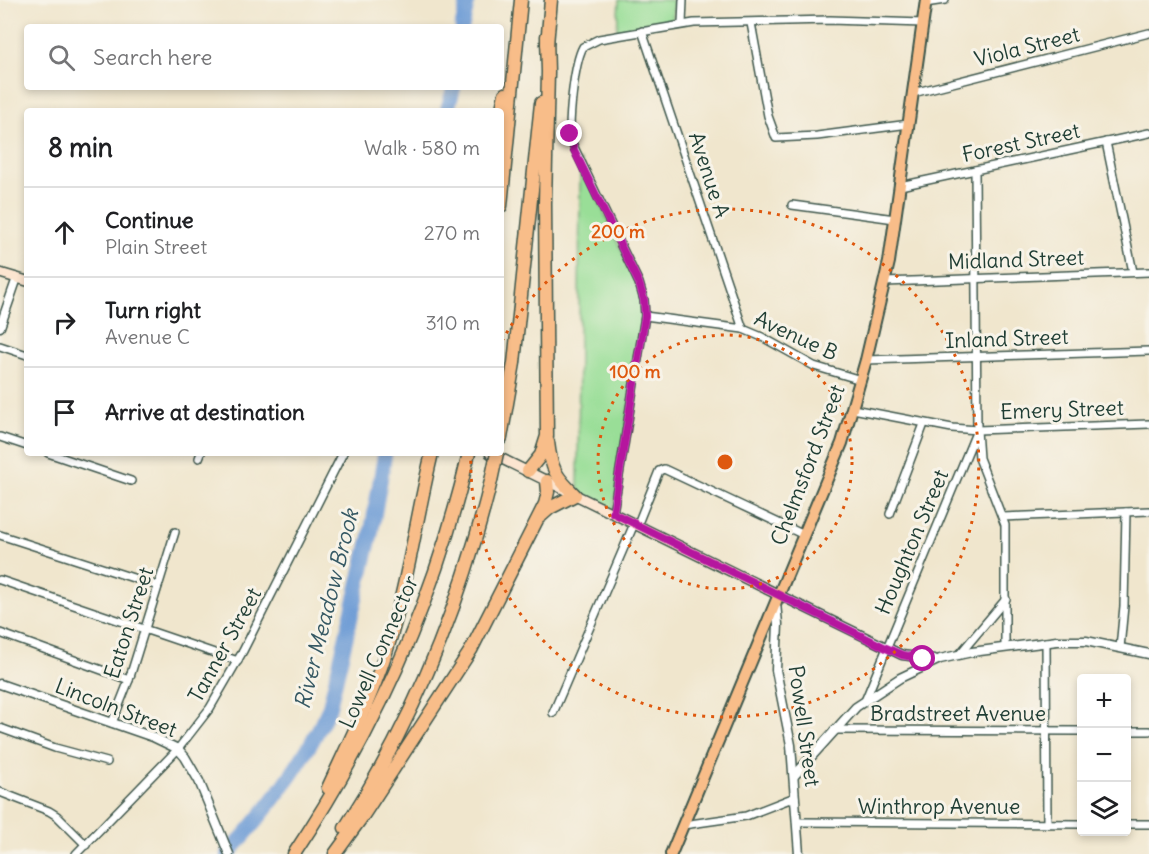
<!DOCTYPE html>
<meta charset="utf-8">
<style>
:root{--surface:#fff;--page:#f6f6f6;--text:#202124;--muted:#757577;--line:#e0e0e0}
body{margin:0;font-family:Delius,sans-serif;background:var(--page);color:var(--text)}
.controls{position:absolute;right:18px;bottom:18px;display:grid;overflow:hidden;border-radius:6px;box-shadow:0 3px 9px #0003}
.controls button{width:54px;height:54px;display:grid;place-items:center;padding:0;border:0;border-bottom:2px solid var(--line);background:var(--surface);color:var(--text);font:30px sans-serif}
.stop{position:absolute;width:18px;height:18px;margin:-14px;border:4px solid #b5179e;border-radius:50%;background:#fff}
.stop.end{background:#b5179e;border-color:#fff;box-shadow:0 2px 6px #0008}
.list{margin:0;padding:0;list-style:none}
h2{display:flex;justify-content:space-between;align-items:center;height:78px;margin:0;padding:0 24px;font-size:26px}
h2 small{font-size:20px;font-weight:400;color:var(--muted)}
.list li{display:grid;grid-template-columns:39px 1fr auto;gap:18px;align-items:center;box-sizing:border-box;height:90px;padding:0 24px;border-top:2px solid var(--line)}
.list b{display:block;font-size:22px;white-space:nowrap}
.list p{margin:0;font-size:20px;white-space:nowrap;color:var(--muted)}
.list em{font-size:20px;font-style:normal;color:var(--muted)}
.icon{flex:none;width:33px;height:33px;fill:none;stroke:currentColor;stroke-width:2;stroke-linecap:round;stroke-linejoin:round}
.map{position:relative;flex:none;width:1149px;height:854px;overflow:hidden}
.search{position:absolute;background:var(--surface);box-shadow:0 3px 9px #0003;left:24px;top:24px;width:480px;height:66px;display:flex;align-items:center;gap:15px;box-sizing:border-box;padding:0 21px;border-radius:6px;color:var(--muted);font-size:22px}
.panel{position:absolute;background:var(--surface);box-shadow:0 3px 9px #0003;left:24px;top:108px;width:480px;height:348px;border-radius:6px}
.map>svg:first-child{display:block}
.green{fill:#99de97;stroke:#5c8e66;stroke-width:1.5}
.lines{fill:none;stroke-linecap:round;stroke-linejoin:round}
.river{stroke:#6d9bd5;stroke-width:15}
.minor-casing{stroke:#3e564b;stroke-width:10}
.tertiary-casing{stroke:#3e564b;stroke-width:11}
.secondary-casing{stroke:#3e564b;stroke-width:12}
.primary-casing{stroke:#3e564b;stroke-width:14}
.motorway-casing{stroke:#3e564b;stroke-width:15}
.minor{stroke:#fff;stroke-width:7}
.tertiary{stroke:#fff;stroke-width:8}
.secondary{stroke:#fce5d0;stroke-width:9}
.primary{stroke:#f8bd89;stroke-width:10}
.motorway{stroke:#f8bd89;stroke-width:12}
.motorway-bridge-casing{stroke:#3e564b;stroke-width:15;stroke-linecap:butt}
.motorway-bridge{stroke:#f8bd89;stroke-width:12}
.route{stroke:#b5179e;stroke-width:8}
.ring{fill:none;stroke:#de580e;stroke-width:3;stroke-dasharray:3 6}
.labels{text-anchor:middle;stroke-width:6;stroke-linejoin:round;paint-order:stroke}
.street-label{font-size:21px;fill:#1f3d34;stroke:#f7f3e8}
.water-label{font-size:22px;font-style:italic;fill:#365964;stroke:#f7f3e8}
.centre{fill:#de580e;stroke:#f7f3e8;stroke-width:3}
.ring-label{font-size:18px;text-anchor:middle;font-weight:bold;fill:#de580e;stroke:#f7f3e8;stroke-width:6;stroke-linejoin:round;paint-order:stroke}
</style>
<div class="map">
<svg width="1149" height="854" viewBox="0 0 1149 854">
<rect width="100%" height="100%" fill="#f7f3e8"/>
<filter id="ink" filterUnits="userSpaceOnUse"><feTurbulence type="fractalNoise" baseFrequency=".0167" numOctaves="2"/><feDisplacementMap in="SourceGraphic" scale="12" xChannelSelector="R" yChannelSelector="G"/><feConvolveMatrix kernelMatrix="1 2 1 2 8 2 1 2 1" color-interpolation-filters="sRGB"/></filter>
<filter id="wash" filterUnits="userSpaceOnUse"><feTurbulence type="fractalNoise" baseFrequency=".008" numOctaves="4" result="noise"/><feDisplacementMap in="SourceGraphic" scale="24" xChannelSelector="R" yChannelSelector="G"/><feGaussianBlur stdDeviation="1.35" result="paint"/><feColorMatrix in="noise" values="0 0 0 0 0 0 0 0 0 0 0 0 0 0 0 0 0 1.4 0 .05"/><feComposite in="paint" operator="in"/></filter>
<g filter="url(#wash)">
<rect width="100%" height="100%" fill="#f0e6cd"/>
<!-- green -->
<g class="green">
<path d="M619 0H673V20L617 31Z"/>
<path d="M580 160 644 300 613 513 575 495 578 490Z"/>
</g>
<g class="lines">
<!-- river -->
<g class="river">
<path d="M462 27 468 0"/>
<path d="M447 111 454 87"/>
<path d="M228 854C267 810 305 762 329 708L371 534 385 453"/>
</g>
</g>
</g>
<g filter="url(#ink)">
<g class="lines">
<defs>
<g id="minor">
<path d="M925 3 945 0"/>
<path d="M751 23 768 116 776 138 817 136 909 124"/>
<path d="M682 24 683 0"/>
<path d="M642 31 743 329"/>
<path d="M913 93 1149 33"/>
<path d="M1106 142 1133 272"/>
<path d="M900 186 1149 133"/>
<path d="M792 205 895 219"/>
<path d="M885 282 1149 272"/>
<path d="M645 316 743 329 762 337 814 366 861 380"/>
<path d="M0 346 27 355"/>
<path d="M866 360 1149 351"/>
<path d="M853 409 952 428 977 430 979 458 1005 525V647"/>
<path d="M977 430 1149 424"/>
<path d="M0 437 27 446"/>
<path d="M48 453 131 481"/>
<path d="M199 458 201 453"/>
<path d="M613 513 645 316 644 300 639 283 571 141C568 123 574 63 583 47L599 39 694 23 830 20 923 23"/>
<path d="M890 514 924 424"/>
<path d="M1003 517 1149 511"/>
<path d="M637 526 659 471 664 469 804 535"/>
<path d="M0 535 158 586"/>
<path d="M0 580 238 661"/>
<path d="M0 633 129 680"/>
<path d="M1046 642 1047 824"/>
<path d="M1120 648 1124 606 1126 512"/>
<path d="M959 655 1006 599"/>
<path d="M865 701 977 430 975 170"/>
<path d="M553 713 634 524"/>
<path d="M112 723 129 680 175 532"/>
<path d="M0 728 55 748 107 762"/>
<path d="M834 730 1082 731"/>
<path d="M1126 731H1149"/>
<path d="M0 792 49 811 57 816 86 845"/>
<path d="M797 822 1082 824"/>
<path d="M1126 824H1149"/>
<path d="M683 825 746 816 795 797"/>
<path d="M76 854 178 749 210 708 243 651 343 453"/>
</g>
<g id="tertiary">
<path d="M0 327 17 278"/>
<path d="M779 595 902 655 934 659"/>
<path d="M776 603 778 624 776 670 791 745 799 854"/>
<path d="M0 684 153 737 178 749 185 757 199 781 229 854"/>
<path d="M794 776 856 707 900 678 940 659 972 652 1057 641H1086L1149 654"/>
</g>
<g id="secondary">
<path d="M0 273 27 281"/>
<path d="M490 453 779 595"/>
</g>
<path id="primary" d="M671 854 842 443 866 360 889 262 926 0"/>
<g id="motorway">
<path d="M547 44 551 0"/>
<path d="M501 114 505 94"/>
<path d="M501 206 521 0"/>
<path d="M501 438 514 363 541 103"/>
<path d="M528 471 541 455 547 436 545 203 548 72 547 36"/>
<path d="M541 516 550 508 575 495C556 477 551 469 548 442"/>
<path d="M328 788C351 738 376 689 391 636 409 576 417 514 432 453"/>
<path d="M345 828C413 722 461 603 491 481"/>
<path d="M294 854C375 732 436 596 469 453"/>
<path d="M335 854 364 814 471 650 545 504 548 492 547 481"/>
</g>
</defs>
<!-- minor casing -->
<use href="#minor" class="minor-casing"/>
<!-- tertiary casing -->
<use href="#tertiary" class="tertiary-casing"/>
<!-- secondary casing -->
<use href="#secondary" class="secondary-casing"/>
<!-- primary casing -->
<use href="#primary" class="primary-casing"/>
<!-- motorway casing -->
<use href="#motorway" class="motorway-casing"/>
<!-- minor -->
<use href="#minor" class="minor"/>
<!-- tertiary -->
<use href="#tertiary" class="tertiary"/>
<!-- secondary -->
<use href="#secondary" class="secondary"/>
<!-- primary -->
<use href="#primary" class="primary"/>
<!-- motorway -->
<use href="#motorway" class="motorway"/>
<defs>
<path id="motorway-bridge" d="M491 481 497 453"/>
</defs>
<!-- motorway-bridge casing -->
<use href="#motorway-bridge" class="motorway-bridge-casing"/>
<!-- motorway-bridge -->
<use href="#motorway-bridge" class="motorway-bridge"/>
</g>
</g>
<g class="lines" filter="url(#ink)">
<!-- route -->
<path class="route" d="M570 134 574 150 639 283 644 300 645 316 613 513 886 648 902 655 923 659"/>
</g>
<!-- distance rings -->
<g class="ring">
<circle cx="725" cy="462" r="127"/>
<path d="M502 341A254 254 0 1 1 471 453"/>
</g>
<g class="labels">
<!-- street labels -->
<g class="street-label">
<text transform="translate(1027 47) rotate(-14)" y="7">Viola Street</text>
<text transform="translate(1021 143) rotate(-12)" y="7">Forest Street</text>
<text transform="translate(709 175) rotate(72)" y="7">Avenue A</text>
<text transform="translate(1016 260) rotate(-2)" y="7">Midland Street</text>
<text transform="translate(796 336) rotate(25)" y="7">Avenue B</text>
<text transform="translate(1007 339) rotate(-2)" y="7">Inland Street</text>
<text transform="translate(1062 410) rotate(-2)" y="7">Emery Street</text>
<text transform="translate(808 465) rotate(-69)" y="7">Chelmsford Street</text>
<text transform="translate(912 542) rotate(-67)" y="7">Houghton Street</text>
<text transform="translate(129 623) rotate(-72)" y="7">Eaton Street</text>
<text transform="translate(225 645) rotate(-61)" y="7">Tanner Street</text>
<text transform="translate(379 652) rotate(-66)" y="7">Lowell Connector</text>
<text transform="translate(116 708) rotate(21)" y="7">Lincoln Street</text>
<text x="958" y="721">Bradstreet Avenue</text>
<text transform="translate(804 726) rotate(82)" y="7">Powell Street</text>
<text x="939" y="814">Winthrop Avenue</text>
</g>
<!-- water labels -->
<g class="water-label">
<text transform="translate(326 609) rotate(-76)" y="8">River Meadow Brook</text>
</g>
</g>
<circle cx="725" cy="462" r="9" class="centre"/>
<g class="ring-label">
<text x="618" y="238">200 m</text>
<text x="635" y="378">100 m</text>
</g>
</svg>
<div class="controls">
<button>+</button>
<button>−</button>
<button><svg class="icon" aria-label="layers" viewBox="0 0 24 24"><path d="M12 4l9 5-9 5-9-5zM3 14l9 5 9-5"/></svg></button>
</div>
<div class="stop" style="left:923px;top:659px"></div>
<div class="stop end" style="left:570px;top:134px"></div>
<div class="search"><svg class="icon" aria-label="search" viewBox="0 0 24 24"><circle cx="10" cy="10" r="6"/><path d="M15 15l6 6"/></svg>Search here</div>
<section class="panel">
<h2>8 min<small>Walk · 580 m</small></h2>
<ul class="list">
<li><svg class="icon" aria-label="ahead" viewBox="0 0 24 24"><path d="M12 20V5M6 11l6-6 6 6"/></svg><div><b>Continue</b><p>Plain Street</p></div><em>270 m</em></li>
<li><svg class="icon" aria-label="right" viewBox="0 0 24 24"><path d="M7 20v-9h11M14 6l5 5-5 5"/></svg><div><b>Turn right</b><p>Avenue C</p></div><em>310 m</em></li>
<li><svg class="icon" aria-label="arrive" viewBox="0 0 24 24"><path d="M6 21V4h12l-3 4 3 4H6"/></svg><div><b>Arrive at destination</b></div></li>
</ul>
</section>
</div>
